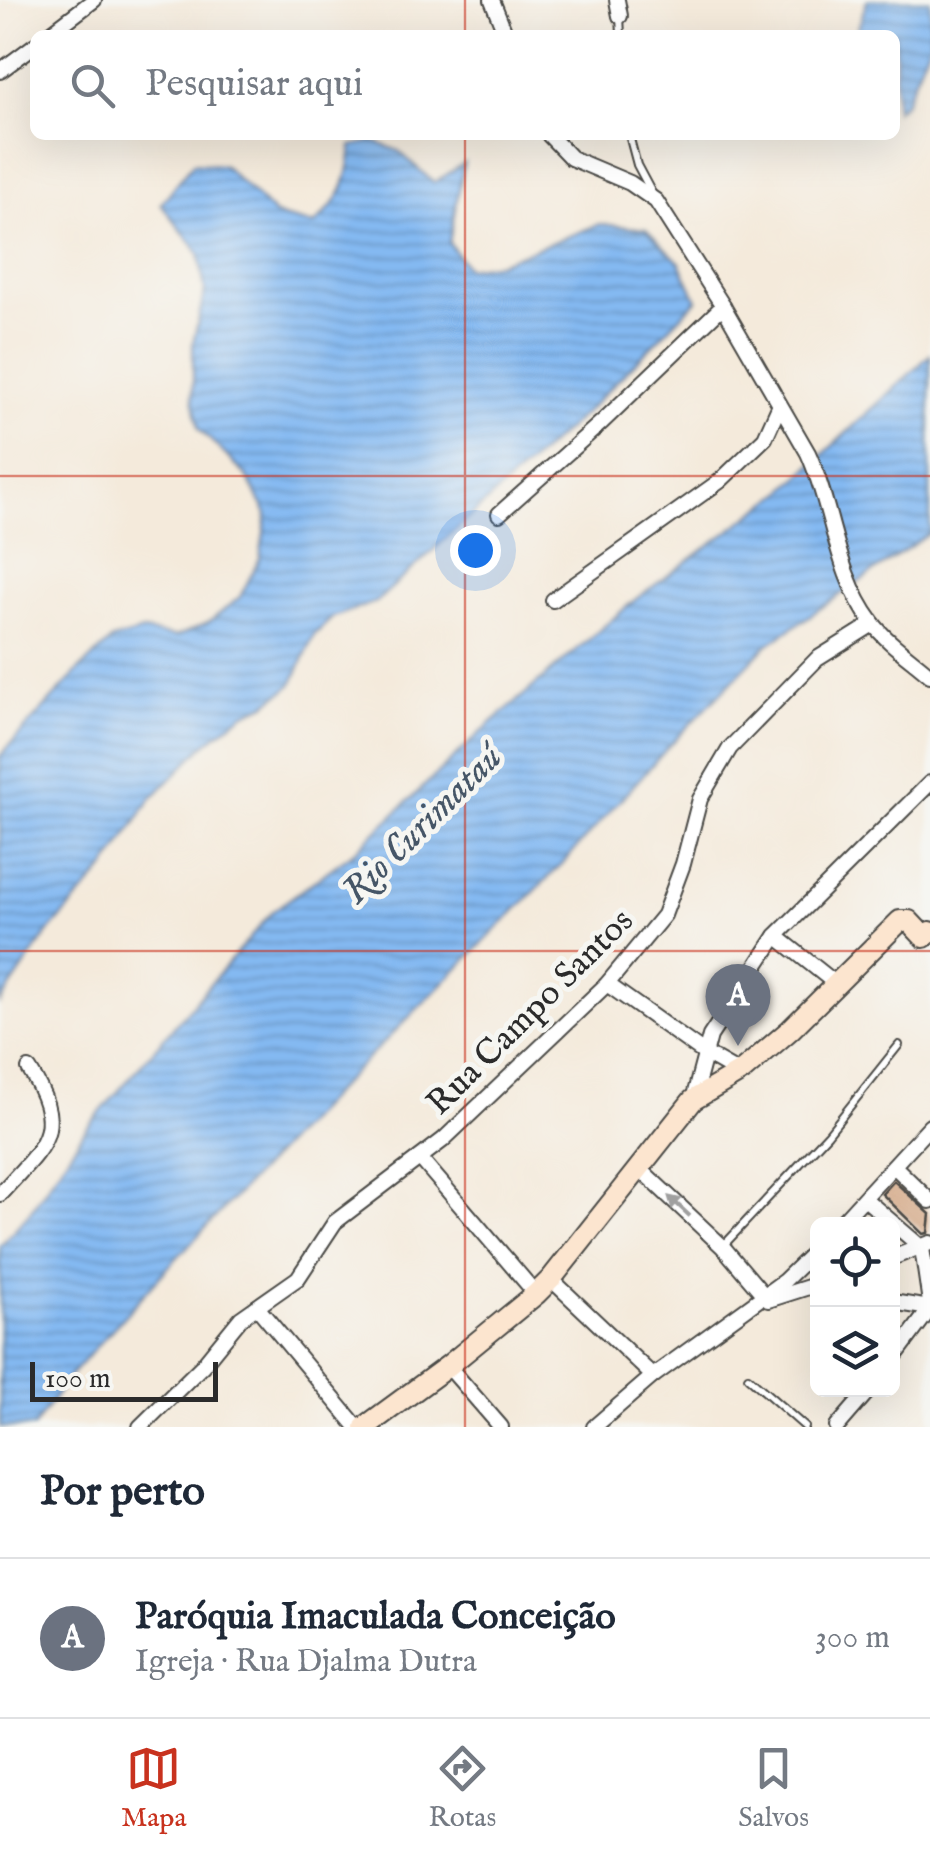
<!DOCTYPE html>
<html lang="pt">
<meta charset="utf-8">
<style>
:root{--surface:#fff;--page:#f6f6f7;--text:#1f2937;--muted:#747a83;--line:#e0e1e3;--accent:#c8321e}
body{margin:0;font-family:"IM FELL English",serif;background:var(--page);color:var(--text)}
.controls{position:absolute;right:30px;bottom:30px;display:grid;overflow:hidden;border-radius:15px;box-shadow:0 10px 40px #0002}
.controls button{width:90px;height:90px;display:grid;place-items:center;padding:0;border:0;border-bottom:2px solid var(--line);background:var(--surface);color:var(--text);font:50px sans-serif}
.scale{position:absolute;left:30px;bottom:25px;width:188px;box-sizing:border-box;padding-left:10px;border:5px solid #2b2b2b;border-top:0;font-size:28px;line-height:35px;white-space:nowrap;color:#2b2b2b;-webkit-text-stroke:8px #f6f6f2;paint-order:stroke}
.you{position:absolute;left:475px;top:550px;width:35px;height:35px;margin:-25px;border:8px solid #fff;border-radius:50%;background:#1a73e8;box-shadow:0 0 0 15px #1a73e833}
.badge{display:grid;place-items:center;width:65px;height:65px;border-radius:50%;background:var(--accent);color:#fff;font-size:32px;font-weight:700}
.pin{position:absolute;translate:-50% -82px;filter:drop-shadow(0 2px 5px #0008)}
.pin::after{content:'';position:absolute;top:52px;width:35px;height:30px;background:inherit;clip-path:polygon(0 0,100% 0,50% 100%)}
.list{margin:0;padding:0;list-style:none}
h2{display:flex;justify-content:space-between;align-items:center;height:130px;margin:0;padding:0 40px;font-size:42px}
h2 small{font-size:32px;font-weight:400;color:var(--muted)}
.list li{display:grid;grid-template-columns:65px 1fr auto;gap:30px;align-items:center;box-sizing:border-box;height:160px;padding:0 40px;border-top:2px solid var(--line)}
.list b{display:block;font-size:38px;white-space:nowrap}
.list p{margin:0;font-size:32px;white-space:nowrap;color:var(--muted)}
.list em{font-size:32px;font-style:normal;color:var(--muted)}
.icon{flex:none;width:55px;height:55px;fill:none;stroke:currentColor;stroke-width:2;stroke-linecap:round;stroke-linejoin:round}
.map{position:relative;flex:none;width:930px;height:1427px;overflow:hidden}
.search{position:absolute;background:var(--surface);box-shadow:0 10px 40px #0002;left:30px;right:30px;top:30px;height:110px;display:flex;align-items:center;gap:25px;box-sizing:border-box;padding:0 35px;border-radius:15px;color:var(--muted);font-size:38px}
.sheet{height:290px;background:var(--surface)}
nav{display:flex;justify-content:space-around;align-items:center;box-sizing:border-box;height:140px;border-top:2px solid var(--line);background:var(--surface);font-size:28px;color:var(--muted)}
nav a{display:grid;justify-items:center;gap:5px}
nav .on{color:var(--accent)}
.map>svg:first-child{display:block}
.water{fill:url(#water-rules);stroke:#58728e;stroke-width:2.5}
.building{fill:#d3a582}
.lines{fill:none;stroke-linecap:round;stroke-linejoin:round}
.lane-casing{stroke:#494845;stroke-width:10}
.street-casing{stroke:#494845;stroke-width:18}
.secondary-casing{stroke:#494845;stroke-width:24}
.lane{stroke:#fff;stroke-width:6}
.street{stroke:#fff;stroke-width:14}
.secondary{stroke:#fce5cf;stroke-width:20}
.oneway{fill:#a0a0a0}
.grid{fill:none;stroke:#c8321e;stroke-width:2.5;stroke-opacity:0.55}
.labels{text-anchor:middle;stroke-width:10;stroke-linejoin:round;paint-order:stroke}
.street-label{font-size:35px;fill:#2b2b2b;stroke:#f6f6f2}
.water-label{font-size:38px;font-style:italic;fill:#465667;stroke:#f6f6f2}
</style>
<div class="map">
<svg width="930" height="1427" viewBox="0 0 930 1427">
<defs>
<pattern id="water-rules" width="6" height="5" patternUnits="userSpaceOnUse" patternTransform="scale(2.5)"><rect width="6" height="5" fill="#84b9f2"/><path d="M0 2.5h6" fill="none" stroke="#6c97c4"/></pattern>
</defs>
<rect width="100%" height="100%" fill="#f6f6f2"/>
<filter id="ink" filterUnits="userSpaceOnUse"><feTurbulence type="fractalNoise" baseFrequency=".01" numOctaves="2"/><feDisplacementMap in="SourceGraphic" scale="20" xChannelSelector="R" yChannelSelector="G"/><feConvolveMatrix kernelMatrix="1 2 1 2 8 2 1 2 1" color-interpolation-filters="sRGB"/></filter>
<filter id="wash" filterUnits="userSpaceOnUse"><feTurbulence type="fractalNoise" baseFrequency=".0048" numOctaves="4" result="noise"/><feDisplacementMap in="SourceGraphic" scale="40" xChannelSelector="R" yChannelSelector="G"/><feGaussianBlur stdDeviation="2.25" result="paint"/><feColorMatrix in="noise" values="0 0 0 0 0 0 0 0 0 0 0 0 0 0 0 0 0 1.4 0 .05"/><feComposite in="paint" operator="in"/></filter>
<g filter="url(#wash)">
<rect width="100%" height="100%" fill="#f4eadb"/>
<!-- water -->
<g class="water">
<path d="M867 0H930V42L905 102 895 111V35H856Z"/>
<path d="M373 141 399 151 434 183 464 163 449 243 467 268 498 263 600 224 646 229 680 263 697 300 589 409 376 602 333 617 314 635 292 685 266 704 243 714 204 745 151 799 106 868 46 935 0 1003V756L79 670 112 640 143 631 176 637 208 623 240 597 260 558 267 514 246 475 199 429 193 398V343L205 291 199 253 161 204 193 163 223 165 275 215 314 225C343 197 348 185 352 146Z"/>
<path d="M930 355V533L767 645 672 743 562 864 342 1084 172 1263 68 1378 34 1427H0V1246L30 1212 85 1130 273 911 353 853 491 723 636 599 785 490Z"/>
</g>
<g id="blocks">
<!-- building -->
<path class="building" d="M894 1181 930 1214 928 1233 923 1234 882 1194Z"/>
</g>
</g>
<g filter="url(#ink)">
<use href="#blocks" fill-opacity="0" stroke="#494845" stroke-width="2.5"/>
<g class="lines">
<defs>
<g id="lane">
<path d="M620 16 621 35"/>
<path d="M629 135 637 165 653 195"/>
<path d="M723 1246 828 1134 899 1045"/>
<path d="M748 1377 805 1427"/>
</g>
<g id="street">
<path d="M492 0 506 35"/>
<path d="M617 0 620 16"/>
<path d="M48 35 94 0"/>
<path d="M0 71 35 45"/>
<path d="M549 135 571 158 630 183 656 201 723 306 808 453C833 507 835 573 872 622 886 642 912 659 930 675"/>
<path d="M499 514 602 422 723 306"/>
<path d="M553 600 720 481 765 438 779 407"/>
<path d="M776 936 835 983"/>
<path d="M607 984 704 1053 739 1073"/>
<path d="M693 1100 710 1036 776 936 930 783"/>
<path d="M420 1158 536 1294"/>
<path d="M895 1167 930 1201"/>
<path d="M639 1168 723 1247 768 1300 818 1284"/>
<path d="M0 1194C43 1146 69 1132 29 1069"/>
<path d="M865 1199 922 1248 930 1303"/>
<path d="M840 1224 930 1126"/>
<path d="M892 1258 930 1243"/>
<path d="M551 1279 653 1376"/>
<path d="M892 1302 930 1308"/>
<path d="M257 1307 357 1427"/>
<path d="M892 1360 930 1309"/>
<path d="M448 1366 501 1427"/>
<path d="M140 1427 202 1366 241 1318 298 1278 335 1222 443 1140 607 984 664 915 683 864 700 799 730 748 817 659 873 624"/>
<path d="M594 1427 653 1376 784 1281 818 1248"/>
<path d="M837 1427 869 1390"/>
</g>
<path id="secondary" d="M365 1427 448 1366 536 1294 551 1279 693 1100 742 1071 790 1030 900 921H909L924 937 930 932"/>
</defs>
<!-- lane casing -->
<use href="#lane" class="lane-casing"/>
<!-- street casing -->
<use href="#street" class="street-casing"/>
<!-- secondary casing -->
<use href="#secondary" class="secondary-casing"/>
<!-- lane -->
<use href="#lane" class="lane"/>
<!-- street -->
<use href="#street" class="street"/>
<!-- secondary -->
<use href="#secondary" class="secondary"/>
</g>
<!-- one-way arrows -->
<defs><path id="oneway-solid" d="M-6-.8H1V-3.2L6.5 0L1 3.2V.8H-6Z" transform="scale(2.5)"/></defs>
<use class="oneway" href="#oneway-solid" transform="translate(679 1206) rotate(-137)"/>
</g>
<!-- grid -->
<path class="grid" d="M465 0V35M465 135V1427M0 476H930M0 951H930"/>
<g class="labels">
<!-- street labels -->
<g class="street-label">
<text transform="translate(529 1011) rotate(-45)" y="12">Rua Campo Santos</text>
</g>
<!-- water labels -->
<g class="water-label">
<text transform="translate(421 823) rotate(-45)" y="13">Rio Curimataú</text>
</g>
</g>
</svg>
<div class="controls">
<button><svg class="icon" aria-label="locate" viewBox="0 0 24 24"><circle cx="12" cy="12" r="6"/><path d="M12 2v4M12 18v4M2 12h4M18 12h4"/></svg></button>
<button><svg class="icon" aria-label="layers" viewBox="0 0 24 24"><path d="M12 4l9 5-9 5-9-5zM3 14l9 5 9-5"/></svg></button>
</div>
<div class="scale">100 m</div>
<div class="you"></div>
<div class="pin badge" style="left:738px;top:1046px;background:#6b7280">A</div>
<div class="search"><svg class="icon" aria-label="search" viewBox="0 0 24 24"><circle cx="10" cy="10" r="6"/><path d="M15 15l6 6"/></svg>Pesquisar aqui</div>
</div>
<section class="sheet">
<h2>Por perto<small></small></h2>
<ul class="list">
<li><span class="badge" style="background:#6b7280">A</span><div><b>Paróquia Imaculada Conceição</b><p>Igreja · Rua Djalma Dutra</p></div><em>300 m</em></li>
</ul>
</section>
<nav>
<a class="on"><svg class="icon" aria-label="map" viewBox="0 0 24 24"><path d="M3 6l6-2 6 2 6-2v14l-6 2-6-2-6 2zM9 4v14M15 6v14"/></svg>Mapa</a>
<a><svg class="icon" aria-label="directions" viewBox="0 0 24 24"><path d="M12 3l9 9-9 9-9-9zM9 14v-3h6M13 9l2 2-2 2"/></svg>Rotas</a>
<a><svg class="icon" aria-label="saved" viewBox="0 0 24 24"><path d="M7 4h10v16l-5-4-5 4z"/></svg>Salvos</a>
</nav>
